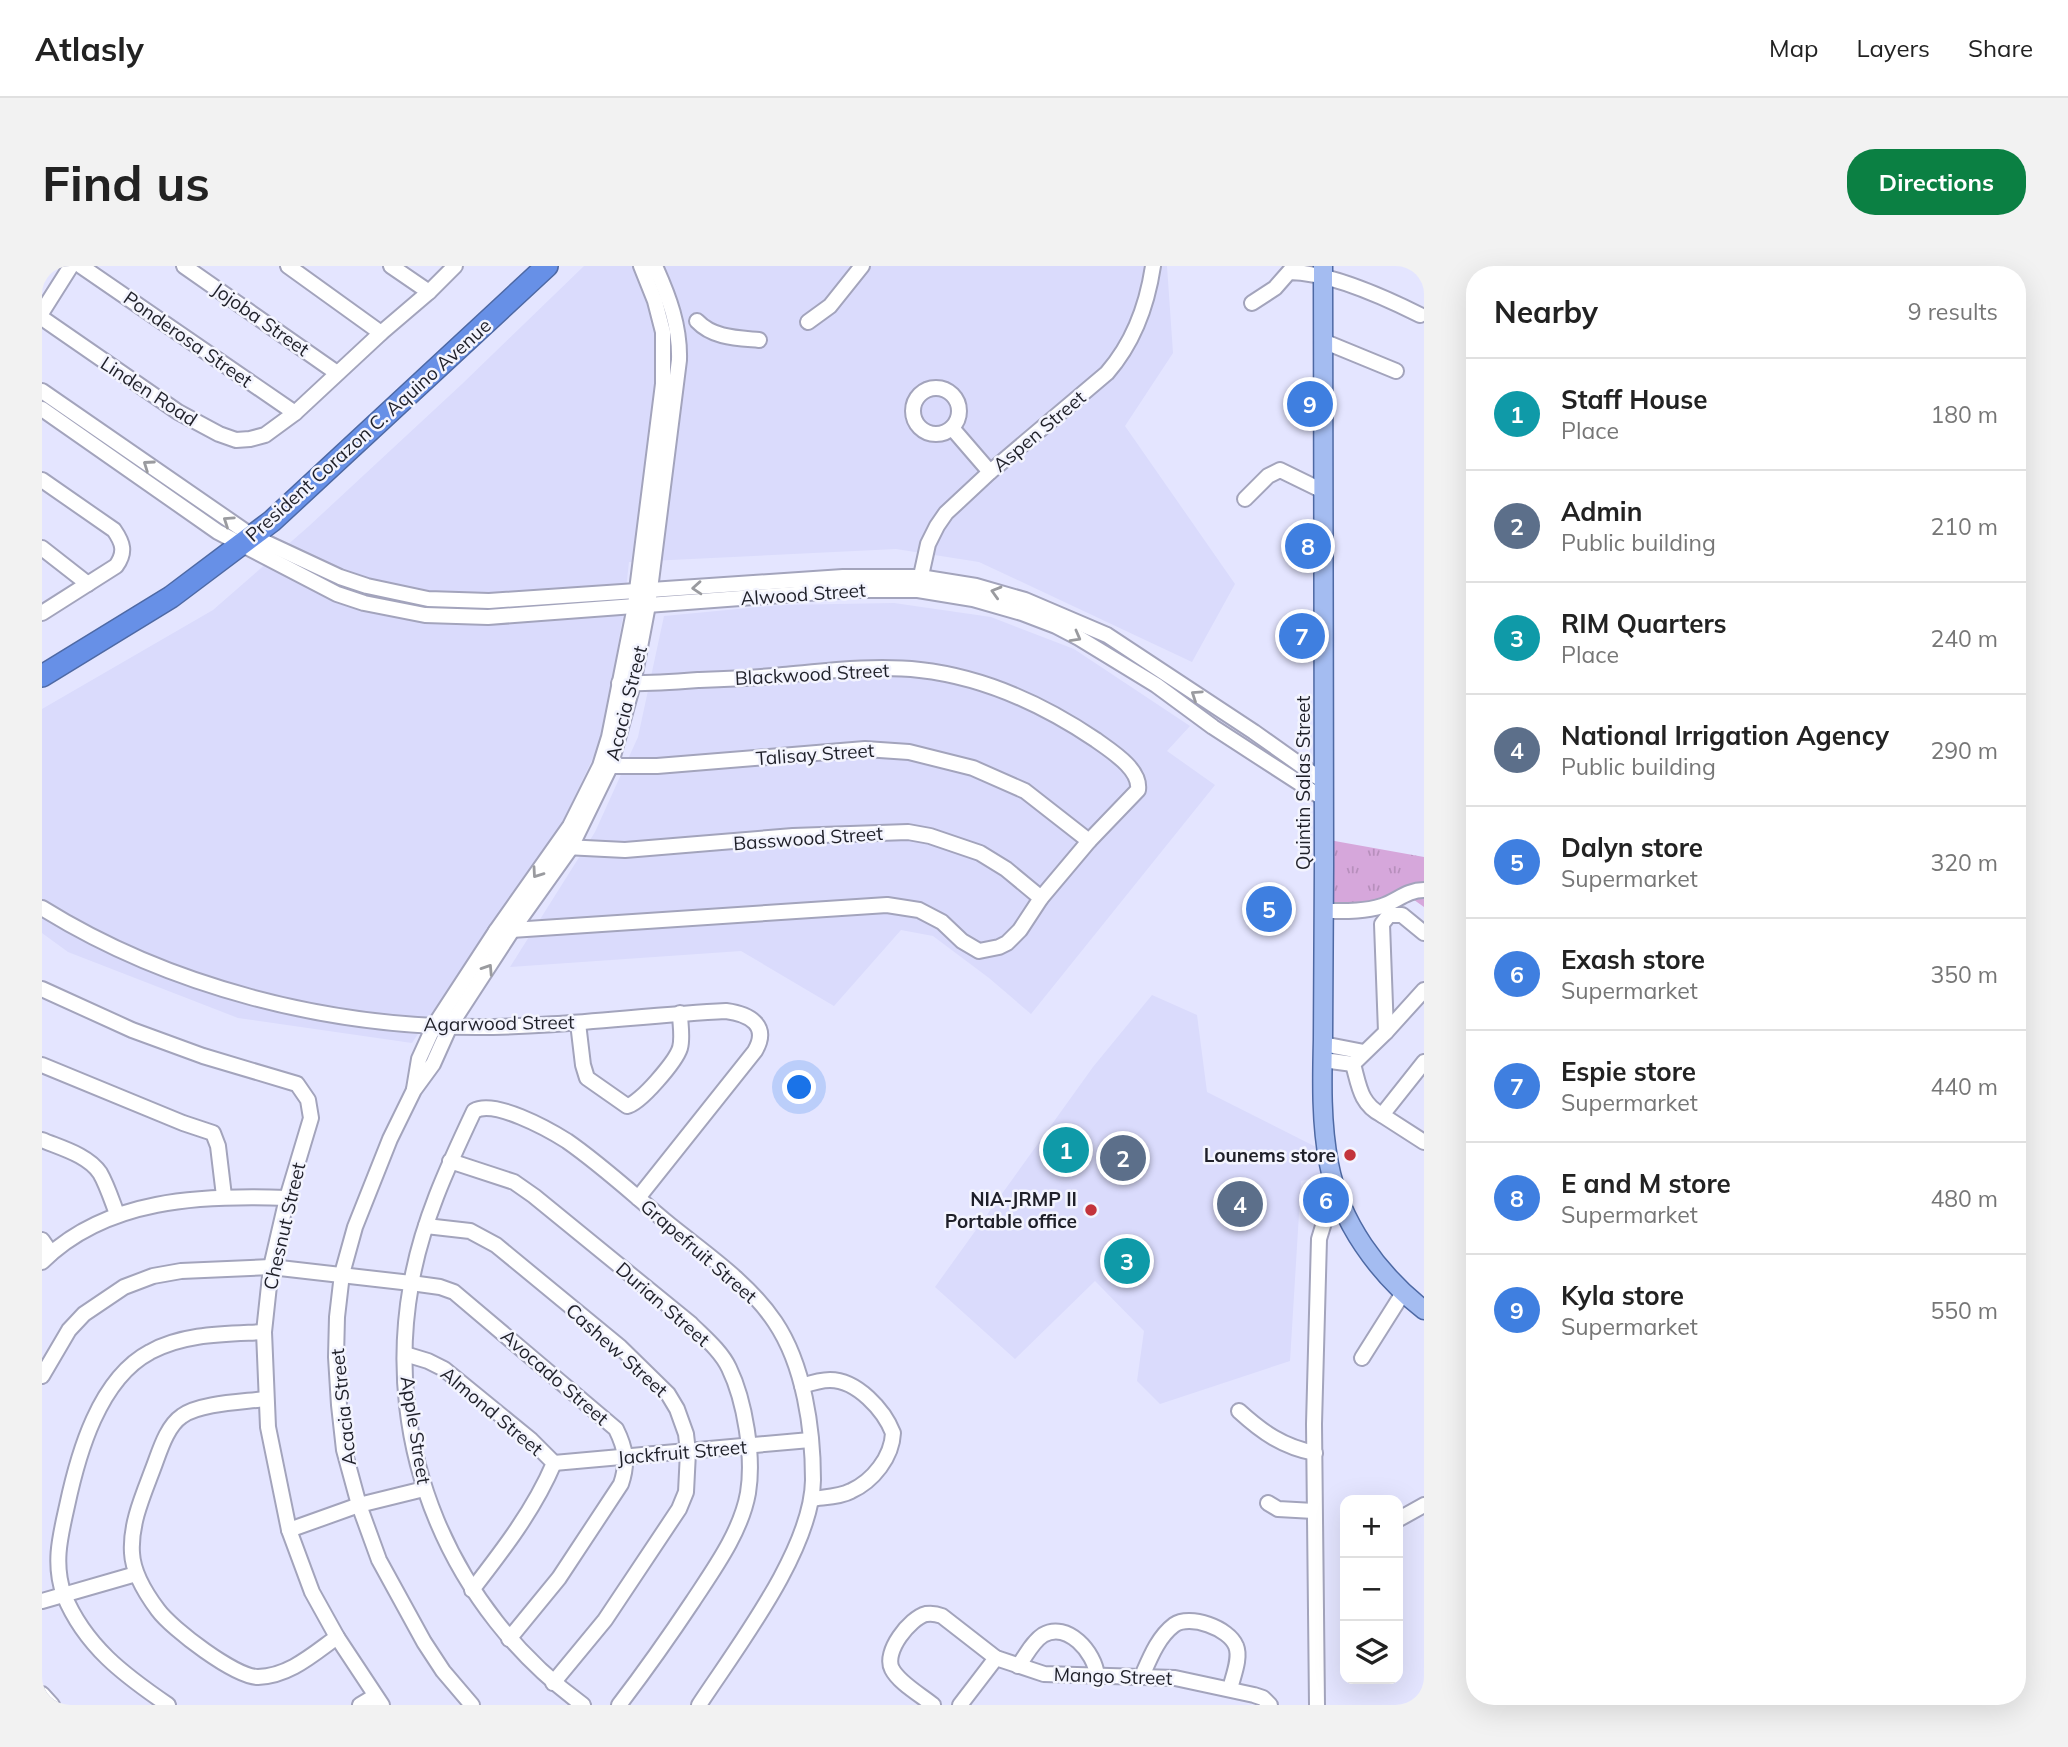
<!DOCTYPE html>
<meta charset="utf-8">
<style>
:root{--surface:#fff;--page:#f2f2f2;--text:#222;--muted:#767676;--line:#e0e0e0;--accent:#0b8043}
body{margin:0;font-family:Mulish,sans-serif;background:var(--page);color:var(--text)}
.controls{position:absolute;right:21px;bottom:21px;display:grid;overflow:hidden;border-radius:14px;box-shadow:0 7px 28px #0002}
.controls button{width:63px;height:63px;display:grid;place-items:center;padding:0;border:0;border-bottom:2px solid var(--line);background:var(--surface);color:var(--text);font:35px sans-serif}
.you{position:absolute;left:758px;top:822px;width:24px;height:24px;margin:-18px;border:5px solid #fff;border-radius:50%;background:#1a73e8;box-shadow:0 0 0 10px #1a73e833}
.badge{display:grid;place-items:center;width:46px;height:46px;border-radius:50%;background:var(--accent);color:#fff;font-size:23px;font-weight:700}
.pin{position:absolute;translate:-50% -50%;border:4px solid #fff;box-shadow:0 2px 7px #0006}
.list{margin:0;padding:0;list-style:none}
h2{display:flex;justify-content:space-between;align-items:center;height:91px;margin:0;padding:0 28px;font-size:30px}
h2 small{font-size:23px;font-weight:400;color:var(--muted)}
.list li{display:grid;grid-template-columns:46px 1fr auto;gap:21px;align-items:center;box-sizing:border-box;height:112px;padding:0 28px;border-top:2px solid var(--line)}
.list b{display:block;font-size:26px;white-space:nowrap}
.list p{margin:0;font-size:23px;white-space:nowrap;color:var(--muted)}
.list em{font-size:23px;font-style:normal;color:var(--muted)}
.icon{flex:none;width:38px;height:38px;fill:none;stroke:currentColor;stroke-width:2;stroke-linecap:round;stroke-linejoin:round}
.map{position:relative;flex:none;width:1382px;height:1439px;overflow:hidden;border-radius:28px}
header{display:flex;align-items:center;gap:42px;box-sizing:border-box;height:98px;padding:0 35px;background:var(--surface);border-bottom:2px solid var(--line)}
header strong{font-size:33px}
nav{display:flex;gap:38px;margin-inline-start:auto;font-size:24px}
.intro{display:flex;align-items:center;justify-content:space-between;box-sizing:border-box;height:168px;padding:0 42px}
h1{margin:0;font-size:49px}
.button{padding:18px 32px;border-radius:28px;background:var(--accent);color:#fff;font-size:24px;font-weight:700}
main{display:flex;gap:42px;padding:0 42px}
aside{flex:1;background:var(--surface);border-radius:28px;box-shadow:0 7px 28px #0002}
.map>svg:first-child{display:block}
.built{fill:#dadbfc}
.grass{fill:url(#grass-tufts)}
.lines{fill:none;stroke-linecap:round;stroke-linejoin:round}
.minor-casing{stroke:#a3a4bc;stroke-width:18}
.major-casing{stroke:#4e69a4;stroke-width:21}
.highway-casing{stroke:#4e69a4;stroke-width:24}
.minor{stroke:#fff;stroke-width:14}
.major{stroke:#a4bcf1;stroke-width:18}
.highway{stroke:#6790e7;stroke-width:21}
.oneway{stroke:#9a9b9f}
.poi-dot{fill:#c3333b;stroke:#f3f4fe;stroke-width:2.5}
.labels{text-anchor:middle;stroke-width:5;stroke-linejoin:round;paint-order:stroke}
.street-label{font-size:19px;fill:#1f2029;stroke:#f3f4fe}
.poi-label{font-size:19px;font-weight:bold;fill:#1f2029;stroke:#f3f4fe;text-anchor:end}
</style>
<header>
<strong>Atlasly</strong>
<nav><a>Map</a><a>Layers</a><a>Share</a></nav>
</header>
<div class="intro"><h1>Find us</h1><a class="button">Directions</a></div>
<main>
<div class="map">
<svg width="1382" height="1439" viewBox="0 0 1382 1439">
<defs>
<pattern id="grass-tufts" width="24" height="20" patternUnits="userSpaceOnUse" patternTransform="scale(1.75)"><rect width="24" height="20" fill="#d6a7db"/><path d="M3 7l-1-3M5 7V3M7 7l1-3M15 17l-1-3M17 17v-4M19 17l1-3" fill="none" stroke="#b78fbc"/></pattern>
</defs>
<rect width="100%" height="100%" fill="#e4e5ff"/>
<!-- built -->
<g class="built">
<path d="M542 0H1125L1131 87 1083 160 1193 318 1150 396 937 296 854 283 587 296 581 350 560 473 518 561 445 664 370 777 196 752 26 686 0 667V443L171 344 267 260 420 118Z"/>
<path d="M852 337 949 351 1032 383 1148 460 1125 485 1173 519 989 748 947 712 891 670 859 664 792 740 699 685 468 701 553 566 596 471 622 350 739 339Z"/>
<path d="M1110 729 1155 749 1165 826 1274 881 1280 910 1259 915 1248 1095 1118 1138 1095 1115 1102 1065 1053 1015 973 1093 893 1021 1051 801Z"/>
</g>
<!-- grass -->
<path class="grass" d="M1287 574 1382 591V641L1361 626C1340 656 1322 651 1288 650Z"/>
<g class="lines">
<defs>
<g id="minor">
<path d="M39 0 253 147"/>
<path d="M142 0 295 107"/>
<path d="M246 0 339 67"/>
<path d="M349 0 387 26"/>
<path d="M1210 37 1233 22 1247 6C1287 6 1342 31 1378 49"/>
<path d="M0 46 29 0"/>
<path d="M0 52 136 146 177 168 194 174 208 173 223 169 253 147 339 67 387 26 413 0"/>
<path d="M655 55C671 72 695 72 717 74"/>
<path d="M766 56 788 40 820 0"/>
<path d="M1281 75 1354 105"/>
<circle cx="894" cy="145" r="23"/>
<path d="M0 125 210 270 298 311 325 320 386 333 447 335 801 311H878L934 320 983 334 1065 369 1212 466 1281 515"/>
<path d="M0 143 176 266 295 328 322 337 383 349 446 351 806 324H876L931 333 980 347 1014 360 1037 372 1114 419 1171 461 1282 533"/>
<path d="M910 162 948 206"/>
<path d="M0 214 72 264C81 277 84 286 74 300L0 347"/>
<path d="M1203 233 1226 210 1238 204 1281 225"/>
<path d="M0 282 46 318"/>
<path d="M877 319 886 278 895 260 904 247 948 206 1065 107C1092 76 1105 40 1111 0"/>
<path d="M560 500H615L823 483 867 486 931 502 983 525 1047 575"/>
<path d="M523 581 583 584 751 570 866 566 888 570 938 587 964 603 999 632"/>
<path d="M0 642C127 721 285 761 435 761 518 761 601 749 684 745 707 748 728 759 713 785L596 932"/>
<path d="M1282 645C1302 645 1321 646 1340 640 1355 635 1365 624 1382 624"/>
<path d="M454 665 845 639 877 644 900 656 920 675 937 685 957 681 965 677 978 664 999 632 1047 575 1096 524C1099 503 1069 485 1054 474 1002 439 941 411 878 404 832 399 786 405 741 409 713 412 684 413 656 414 630 416 603 418 577 417"/>
<path d="M1382 667 1360 649H1347L1340 658 1344 766 1311 798C1317 819 1318 838 1340 849L1382 796"/>
<path d="M0 723 90 764 161 790 255 818 266 834 269 852 245 932 229 1001 222 1066 226 1161 247 1264 270 1326 295 1371 340 1439"/>
<path d="M536 757 541 799 545 812 585 840C598 838 634 795 638 782 641 771 638 758 638 747"/>
<path d="M1344 766 1382 724"/>
<path d="M1281 778 1322 786"/>
<path d="M1281 794 1311 798"/>
<path d="M0 799 141 857 171 867 176 880 182 930"/>
<path d="M372 823 377 793 392 760 454 665 528 560 558 500 567 471 593 340 621 118V66L613 35 599 0"/>
<path d="M1340 849 1382 876"/>
<path d="M0 874C19 882 46 889 58 907 65 919 70 935 75 948"/>
<path d="M408 895 472 916 492 930 649 1058C662 1071 679 1085 687 1102 703 1135 712 1191 706 1227 699 1266 672 1303 651 1335 627 1371 603 1405 577 1439"/>
<path d="M384 960 428 965 454 979 578 1081 626 1128 635 1143 644 1168 646 1186 644 1226 637 1243 563 1354 511 1417"/>
<path d="M0 974 9 987"/>
<path d="M0 996C64 932 160 929 245 932"/>
<path d="M363 1088 386 1095 402 1103 489 1174 512 1197C492 1244 461 1284 430 1324"/>
<path d="M1320 1092 1361 1027"/>
<path d="M0 1110 27 1064 42 1048 82 1021 111 1010 139 1005 229 1001 369 1017 398 1021 412 1026 574 1163C584 1183 586 1197 579 1218L517 1312 467 1373"/>
<path d="M760 1120C769 1117 779 1114 788 1114 815 1114 842 1144 851 1167 850 1191 831 1215 809 1225 798 1231 782 1231 770 1233"/>
<path d="M223 1133C201 1136 158 1137 140 1150 125 1160 118 1184 112 1200 102 1227 88 1257 90 1287 91 1308 104 1328 116 1344 130 1363 193 1411 216 1411 247 1410 270 1389 295 1371"/>
<path d="M1197 1145C1220 1166 1241 1181 1273 1187"/>
<path d="M512 1197 768 1174"/>
<path d="M1226 1237 1236 1243 1272 1245"/>
<path d="M1357 1253 1382 1239"/>
<path d="M247 1264 317 1239 382 1223"/>
<path d="M0 1335 94 1308"/>
<path d="M976 1400C984 1390 990 1376 1001 1369 1025 1355 1053 1386 1055 1410"/>
<path d="M1100 1410C1108 1392 1116 1371 1132 1359 1148 1348 1187 1362 1194 1380 1199 1392 1191 1410 1188 1423"/>
<path d="M0 1428 10 1439"/>
<path d="M126 1439C82 1409 43 1380 22 1329 11 1298 18 1271 25 1240 36 1188 57 1113 108 1086 142 1067 185 1068 222 1066"/>
<path d="M318 1439 333 1430"/>
<path d="M430 1439 401 1405 382 1376 337 1294 317 1239 302 1184 297 1139 294 1091 295 1051 300 1008 313 961 348 873 372 824 391 798 408 760 471 663 528 583 568 501 591 418 606 339 637 94C638 60 627 31 613 0"/>
<path d="M541 1439C409 1343 340 1182 369 1019 379 958 406 900 432 845 452 833 506 863 525 875 561 900 594 931 628 959 664 988 707 1017 733 1056 762 1099 771 1163 771 1214 770 1284 695 1381 657 1439"/>
<path d="M891 1439C879 1429 857 1417 850 1403 841 1386 868 1352 884 1348 890 1347 895 1348 900 1350L954 1392 1002 1408 1133 1412 1212 1429 1221 1432 1228 1439"/>
<path d="M918 1439 954 1392"/>
<path d="M1275 1439 1272 1158 1277 973 1284 950 1298 931"/>
</g>
<path id="major" d="M1281 0C1281 200 1282 400 1282 600 1282 658 1281 716 1281 773 1280 814 1279 858 1287 898 1298 956 1336 1008 1382 1044"/>
<path id="highway" d="M0 410 129 331 230 255 505 0"/>
</defs>
<!-- minor casing -->
<use href="#minor" class="minor-casing"/>
<!-- major casing -->
<use href="#major" class="major-casing"/>
<!-- highway casing -->
<use href="#highway" class="highway-casing"/>
<!-- minor -->
<use href="#minor" class="minor"/>
<!-- major -->
<use href="#major" class="major"/>
<!-- highway -->
<use href="#highway" class="highway"/>
</g>
<!-- one-way arrows -->
<defs><path id="oneway-chevron" d="M-2-3.5L2.5 0L-2 3.5" fill="none" stroke-width="1.6" stroke-linecap="round" stroke-linejoin="round" transform="scale(1.75)"/></defs>
<g class="oneway">
<use href="#oneway-chevron" transform="translate(106 199) rotate(-145)"/>
<use href="#oneway-chevron" transform="translate(186 255) rotate(-146)"/>
<use href="#oneway-chevron" transform="translate(655 322) rotate(176)"/>
<use href="#oneway-chevron" transform="translate(954 326) rotate(-164)"/>
<use href="#oneway-chevron" transform="translate(1034 371) rotate(29)"/>
<use href="#oneway-chevron" transform="translate(1154 429) rotate(-146)"/>
<use href="#oneway-chevron" transform="translate(495 607) rotate(125)"/>
<use href="#oneway-chevron" transform="translate(446 703) rotate(-57)"/>
</g>
<!-- markers -->
<g class="poi-dot">
<circle cx="1308" cy="889" r="7"/>
<circle cx="1049" cy="944" r="7"/>
</g>
<g class="labels">
<!-- street labels -->
<g class="street-label">
<text transform="translate(219 53) rotate(35)" y="7">Jojoba Street</text>
<text transform="translate(146 73) rotate(35)" y="7">Ponderosa Street</text>
<text transform="translate(107 125) rotate(33)" y="7">Linden Road</text>
<text transform="translate(326 164) rotate(-42)" y="7">President Corazon C. Aquino Avenue</text>
<text transform="translate(997 165) rotate(-40)" y="7">Aspen Street</text>
<text transform="translate(761 328) rotate(-4)" y="7">Alwood Street</text>
<text transform="translate(770 408) rotate(-3)" y="7">Blackwood Street</text>
<text transform="translate(584 437) rotate(-76)" y="7">Acacia Street</text>
<text transform="translate(773 488) rotate(-4)" y="7">Talisay Street</text>
<text transform="translate(1261 517) rotate(-90)" y="7">Quintin Salas Street</text>
<text transform="translate(766 572) rotate(-4)" y="7">Basswood Street</text>
<text transform="translate(457 757) rotate(-1)" y="7">Agarwood Street</text>
<text transform="translate(242 960) rotate(-77)" y="7">Chesnut Street</text>
<text transform="translate(657 985) rotate(41)" y="7">Grapefruit Street</text>
<text transform="translate(621 1038) rotate(41)" y="7">Durian Street</text>
<text transform="translate(575 1084) rotate(42)" y="7">Cashew Street</text>
<text transform="translate(513 1111) rotate(41)" y="7">Avocado Street</text>
<text transform="translate(301 1141) rotate(-96)" y="7">Acacia Street</text>
<text transform="translate(450 1145) rotate(40)" y="7">Almond Street</text>
<text transform="translate(374 1164) rotate(81)" y="7">Apple Street</text>
<text transform="translate(640 1186) rotate(-5)" y="7">Jackfruit Street</text>
<text transform="translate(1071 1410) rotate(2)" y="7">Mango Street</text>
</g>
<!-- poi labels -->
<g class="poi-label">
<text x="1294" y="896">Lounems store</text>
<text x="1035" y="940">NIA-JRMP II<tspan x="1035" dy="22">Portable office</tspan></text>
</g>
</g>
</svg>
<div class="controls">
<button>+</button>
<button>−</button>
<button><svg class="icon" aria-label="layers" viewBox="0 0 24 24"><path d="M12 4l9 5-9 5-9-5zM3 14l9 5 9-5"/></svg></button>
</div>
<div class="you"></div>
<div class="pin badge" style="left:1024px;top:884px;background:#0f9aa8">1</div>
<div class="pin badge" style="left:1081px;top:892px;background:#5c6f8a">2</div>
<div class="pin badge" style="left:1085px;top:995px;background:#0f9aa8">3</div>
<div class="pin badge" style="left:1198px;top:938px;background:#5c6f8a">4</div>
<div class="pin badge" style="left:1227px;top:643px;background:#3f7fe0">5</div>
<div class="pin badge" style="left:1284px;top:934px;background:#3f7fe0">6</div>
<div class="pin badge" style="left:1260px;top:370px;background:#3f7fe0">7</div>
<div class="pin badge" style="left:1266px;top:280px;background:#3f7fe0">8</div>
<div class="pin badge" style="left:1268px;top:138px;background:#3f7fe0">9</div>
</div>
<aside>
<h2>Nearby<small>9 results</small></h2>
<ul class="list">
<li><span class="badge" style="background:#0f9aa8">1</span><div><b>Staff House</b><p>Place</p></div><em>180 m</em></li>
<li><span class="badge" style="background:#5c6f8a">2</span><div><b>Admin</b><p>Public building</p></div><em>210 m</em></li>
<li><span class="badge" style="background:#0f9aa8">3</span><div><b>RIM Quarters</b><p>Place</p></div><em>240 m</em></li>
<li><span class="badge" style="background:#5c6f8a">4</span><div><b>National Irrigation Agency</b><p>Public building</p></div><em>290 m</em></li>
<li><span class="badge" style="background:#3f7fe0">5</span><div><b>Dalyn store</b><p>Supermarket</p></div><em>320 m</em></li>
<li><span class="badge" style="background:#3f7fe0">6</span><div><b>Exash store</b><p>Supermarket</p></div><em>350 m</em></li>
<li><span class="badge" style="background:#3f7fe0">7</span><div><b>Espie store</b><p>Supermarket</p></div><em>440 m</em></li>
<li><span class="badge" style="background:#3f7fe0">8</span><div><b>E and M store</b><p>Supermarket</p></div><em>480 m</em></li>
<li><span class="badge" style="background:#3f7fe0">9</span><div><b>Kyla store</b><p>Supermarket</p></div><em>550 m</em></li>
</ul>
</aside>
</main>
